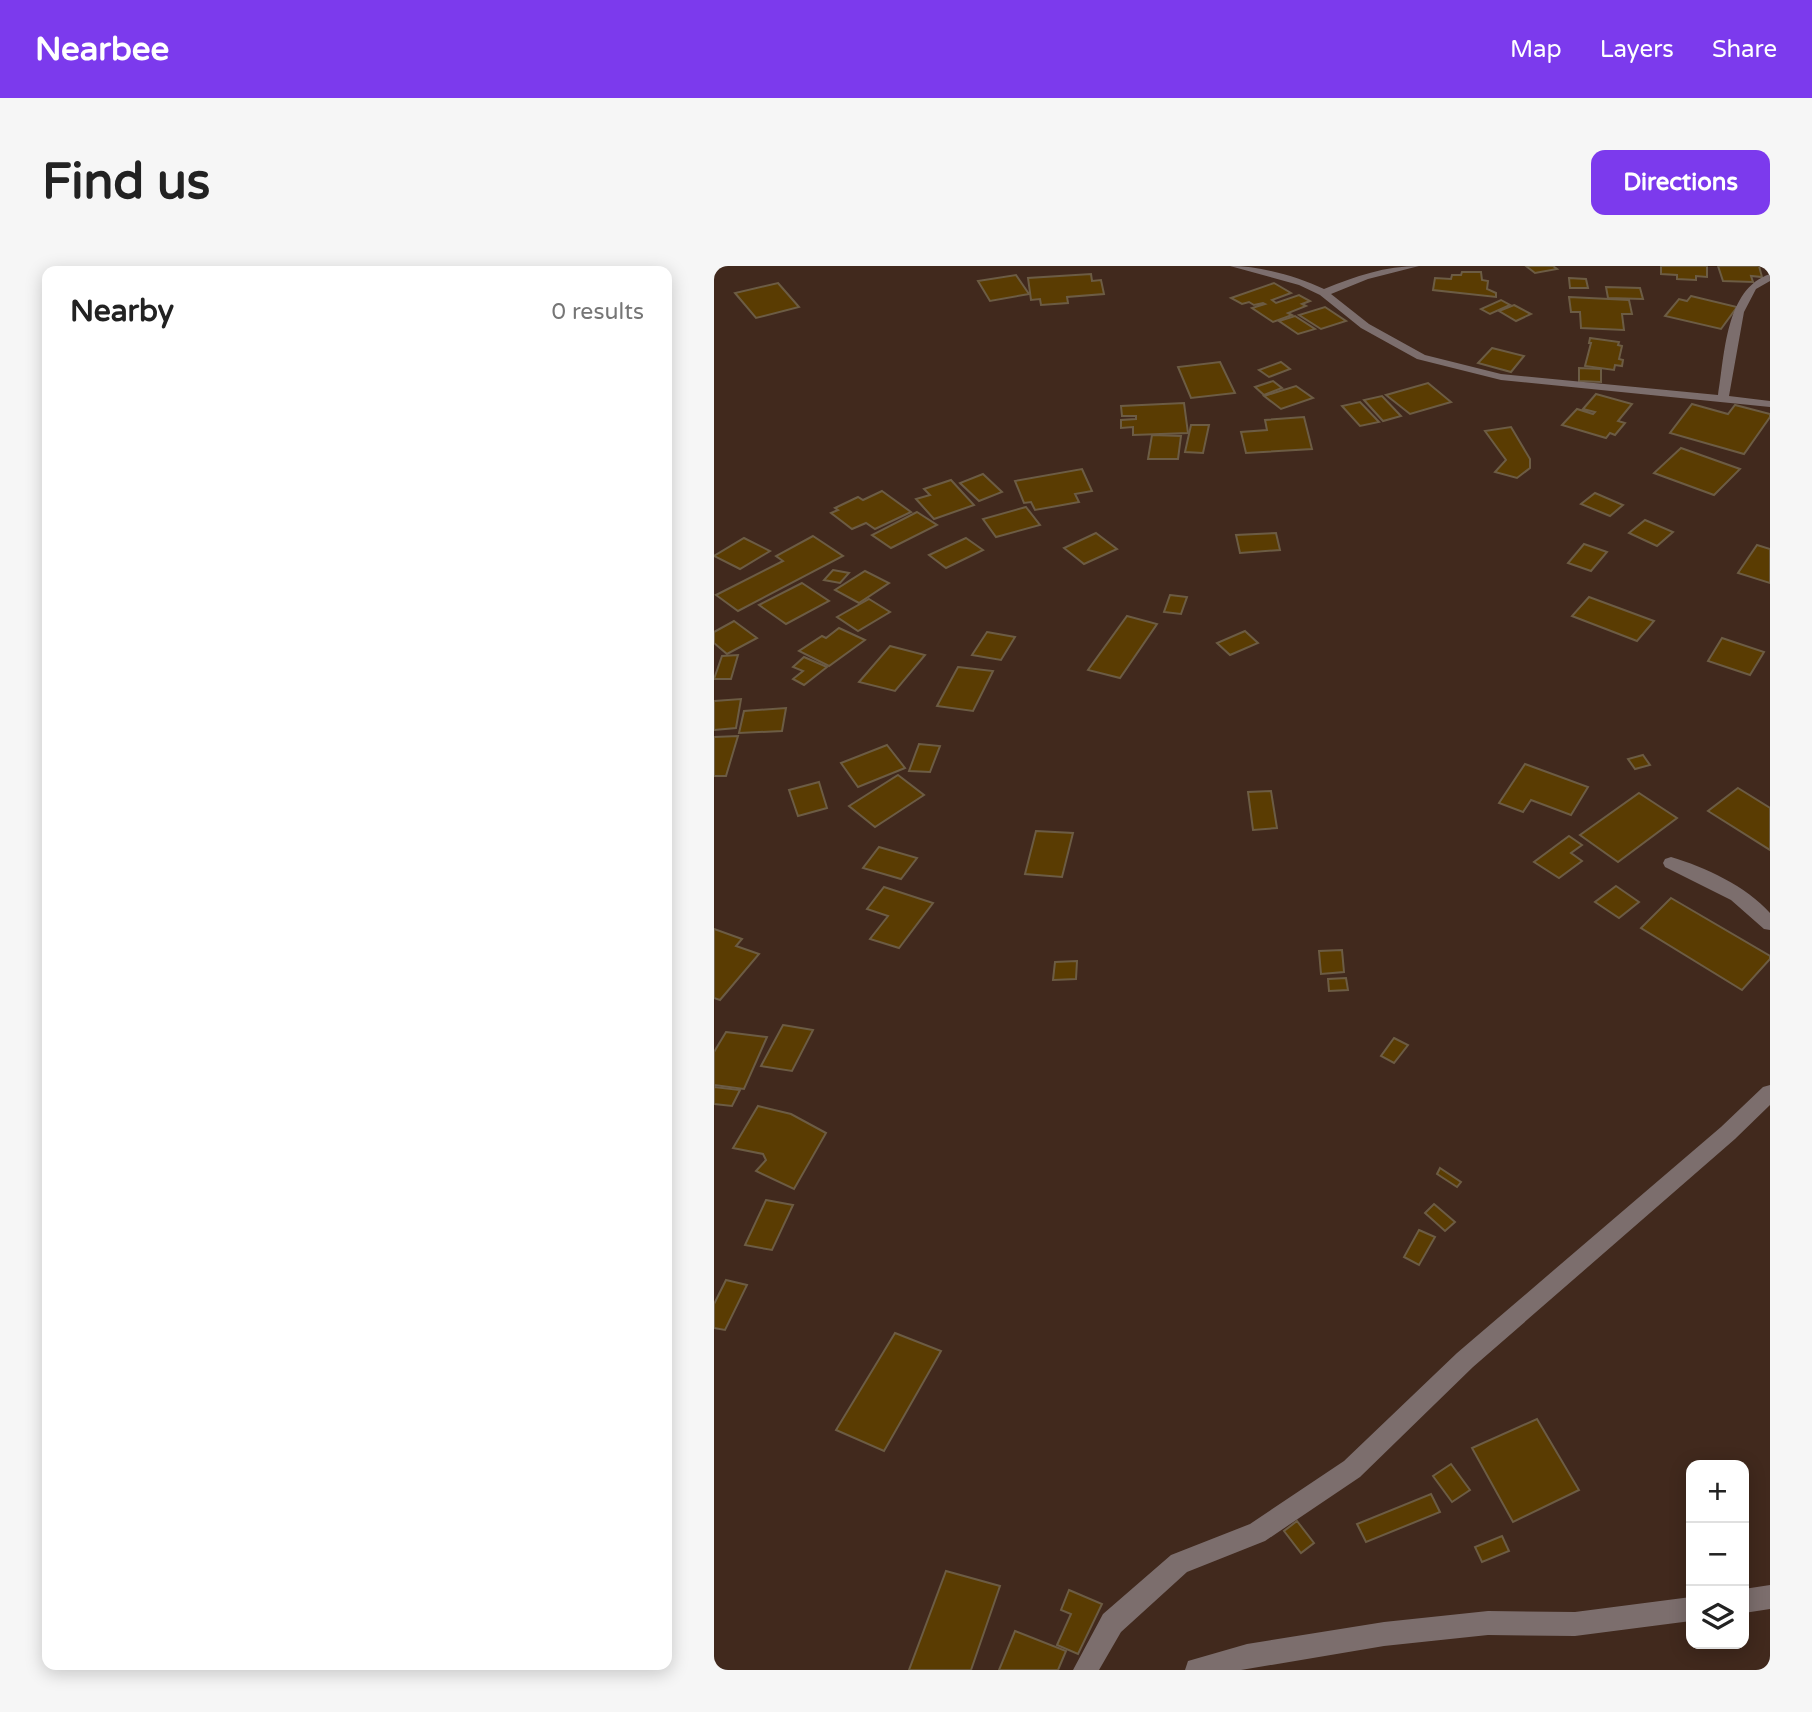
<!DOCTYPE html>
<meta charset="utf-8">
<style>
:root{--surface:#fff;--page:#f6f6f6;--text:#222;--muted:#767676;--line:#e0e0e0;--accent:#7c3aed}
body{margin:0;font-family:"Varela Round",sans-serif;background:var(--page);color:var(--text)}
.controls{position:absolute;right:21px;bottom:21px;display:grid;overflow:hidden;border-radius:14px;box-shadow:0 4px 18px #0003}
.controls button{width:63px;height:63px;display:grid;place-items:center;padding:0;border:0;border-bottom:2px solid var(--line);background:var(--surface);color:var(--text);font:35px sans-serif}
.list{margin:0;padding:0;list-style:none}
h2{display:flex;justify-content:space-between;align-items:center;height:91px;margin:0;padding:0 28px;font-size:30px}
h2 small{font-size:23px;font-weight:400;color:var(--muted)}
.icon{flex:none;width:38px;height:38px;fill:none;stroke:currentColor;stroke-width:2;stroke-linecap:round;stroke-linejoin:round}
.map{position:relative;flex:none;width:1056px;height:1404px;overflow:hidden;border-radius:14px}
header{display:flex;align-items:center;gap:42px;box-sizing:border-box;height:98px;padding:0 35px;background:var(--accent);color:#fff}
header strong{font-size:33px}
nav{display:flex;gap:38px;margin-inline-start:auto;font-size:24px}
.intro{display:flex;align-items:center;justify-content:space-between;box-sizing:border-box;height:168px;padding:0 42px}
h1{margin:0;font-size:49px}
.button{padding:18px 32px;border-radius:14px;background:var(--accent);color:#fff;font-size:24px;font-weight:700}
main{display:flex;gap:42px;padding:0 42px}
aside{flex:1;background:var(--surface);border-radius:14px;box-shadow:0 4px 18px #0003}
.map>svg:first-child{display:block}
.building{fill:#5a3c02;stroke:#6c5c44;stroke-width:2}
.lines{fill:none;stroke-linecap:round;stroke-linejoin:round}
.minor{fill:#7c6e6d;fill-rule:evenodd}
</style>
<header>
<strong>Nearbee</strong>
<nav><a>Map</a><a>Layers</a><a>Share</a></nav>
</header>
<div class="intro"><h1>Find us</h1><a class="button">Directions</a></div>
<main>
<aside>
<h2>Nearby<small>0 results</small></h2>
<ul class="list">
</ul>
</aside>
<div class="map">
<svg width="1056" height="1404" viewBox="0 0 1056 1404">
<rect width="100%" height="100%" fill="#41291d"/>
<!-- building -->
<g class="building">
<path d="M812 0H839L843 3 821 7Z"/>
<path d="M947 0H993V11L982 10V14L963 13V9L947 8Z"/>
<path d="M1004 0H1045L1048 11 1037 10 1039 16 1009 15Z"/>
<path d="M748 6H767L768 14 774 15 773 23 782 27V31L719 24 721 12 737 13 738 9H747Z"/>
<path d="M377 8 378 15 387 14 390 28 353 31 354 37 327 39 326 33 317 34 314 12Z"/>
<path d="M302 9 315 28 276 35 264 15Z"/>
<path d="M855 12 872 13 874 22H856Z"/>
<path d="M64 17 85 41 42 52 21 27Z"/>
<path d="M560 17 577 27 558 34 562 37 585 29 596 35 588 38 592 40 574 47 578 49 559 56 538 42 551 38 549 37 540 39 535 36 528 38 517 32Z"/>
<path d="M892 21 926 22 929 33 894 32Z"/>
<path d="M977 30 1023 41 1007 63 951 50 965 33 973 35Z"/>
<path d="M855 31 915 34 918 48H908L910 64 867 62 866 46H857Z"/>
<path d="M787 34 796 39 776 48 767 43Z"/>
<path d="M800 39 817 48 802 55 785 45Z"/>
<path d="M611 41 632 55 607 63 585 49Z"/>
<path d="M581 50 601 63 584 68 565 55Z"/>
<path d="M876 72 905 76 904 79 908 80 905 93 909 94 908 100 901 99 900 104 871 100 877 77H875Z"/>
<path d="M778 82 810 90 797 106 764 97Z"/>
<path d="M506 96 521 127 477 132 464 101Z"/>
<path d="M567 96 576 103 555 111 545 104Z"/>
<path d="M865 102 887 103V116L865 115Z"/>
<path d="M559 115 568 122 550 129 541 121Z"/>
<path d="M714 117 737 136 696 148 672 129Z"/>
<path d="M582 120 599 132 567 143 550 130Z"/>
<path d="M882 128 918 138 904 155 911 157 901 169 896 167 892 172 848 159 863 143 879 148 881 146 869 143Z"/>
<path d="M668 130 687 150 669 155 650 134Z"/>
<path d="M646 136 665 156 646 160 628 140Z"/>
<path d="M470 137 474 167 419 169V161L407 162V154L422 153V150H408L407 140Z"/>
<path d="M978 138 1014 148 1021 139 1056 148V151L1030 188 956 167Z"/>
<path d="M590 151 598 183 532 187 527 166 553 164 551 154Z"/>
<path d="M477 159H495L489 187 471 186Z"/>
<path d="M797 161 816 193V202L803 212 781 206 792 194 771 165Z"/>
<path d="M438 169 467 170 464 193H434Z"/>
<path d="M967 182 1026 203 1000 229 940 207Z"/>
<path d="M368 203 378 225 361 228 365 236 321 244 317 236 310 237 301 215Z"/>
<path d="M269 208 288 226 265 235 246 217Z"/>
<path d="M237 214 260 239 220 253 202 233 216 229 210 223Z"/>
<path d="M168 225 197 246 161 263 152 257 138 263 117 247 124 244 121 242 144 231 149 234Z"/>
<path d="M881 227 909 239 896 250 867 238Z"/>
<path d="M312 241 326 259 282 271 269 253Z"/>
<path d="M203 246 223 259 177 282 158 269Z"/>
<path d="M931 254 959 266 943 280 915 267Z"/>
<path d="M382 267 403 283 370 298 350 282Z"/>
<path d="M562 267 566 284 526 287 522 269Z"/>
<path d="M99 270 129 290 24 345 2 329 69 295 62 290Z"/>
<path d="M30 272 56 285 26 303 0 290Z"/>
<path d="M252 272 269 284 232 302 215 289Z"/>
<path d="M870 278 893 286 877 305 854 297Z"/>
<path d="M1043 279 1056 283V317L1024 307Z"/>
<path d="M119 304 135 307 126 317 110 314Z"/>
<path d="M151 305 175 317 145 337 121 324Z"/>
<path d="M88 317 115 335 72 358 45 339Z"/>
<path d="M456 329 473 331 467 348 450 346Z"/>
<path d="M875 331 940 355 923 375 858 350Z"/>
<path d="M155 333 176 346 144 365 123 351Z"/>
<path d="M413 350 443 358 406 412 374 404Z"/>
<path d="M20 355 43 372 13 388 0 377V366Z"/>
<path d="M125 362 151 374 115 400 85 385 108 370 112 372Z"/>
<path d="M531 365 544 377 516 389 503 377Z"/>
<path d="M273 366 301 371 287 394 258 389Z"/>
<path d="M1008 372 1050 386 1036 409 994 395Z"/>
<path d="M176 380 211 389 181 425 145 416Z"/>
<path d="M24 389 17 413H0L8 390Z"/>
<path d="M90 391 113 401 90 419 79 413 89 405 79 401Z"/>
<path d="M244 401 279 405 259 445 223 440Z"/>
<path d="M27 433 22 462 0 464V435Z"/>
<path d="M72 442 68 465 25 467 30 445Z"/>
<path d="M24 470 12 510H0V471Z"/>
<path d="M205 478 226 480 216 506 195 505Z"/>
<path d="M173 479 191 502 144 521 127 497Z"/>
<path d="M929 489 936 499 921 503 914 493Z"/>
<path d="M811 498 874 521 857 549 817 534 809 546 785 537Z"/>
<path d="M184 509 210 529 161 561 135 540Z"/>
<path d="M105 516 113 542 84 550 75 524Z"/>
<path d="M1024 522 1056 542V584L994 545Z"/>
<path d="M557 525 563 562 539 564 534 526Z"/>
<path d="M925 527 963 552 904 596 866 569Z"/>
<path d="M322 565 359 567 348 611 311 608Z"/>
<path d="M855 570 868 579 857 587 868 595 845 612 820 596Z"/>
<path d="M165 581 203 592 187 613 149 602Z"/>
<path d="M902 620 925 636 905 652 881 636Z"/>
<path d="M170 621 219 637 185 682 156 673 174 650 153 643Z"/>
<path d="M957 632 1056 690V693L1028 724 927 662Z"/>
<path d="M0 663 28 673 22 680 45 688 6 734 0 732Z"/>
<path d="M628 684 630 706 607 708 605 685Z"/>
<path d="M363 695 362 713 339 714 341 696Z"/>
<path d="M632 712 634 724 615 725 614 713Z"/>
<path d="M69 759 99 764 78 805 47 800Z"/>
<path d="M12 766 53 771 30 823 0 819V786Z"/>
<path d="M680 772 694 779 680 797 667 790Z"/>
<path d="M0 821 26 824 18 840 0 838Z"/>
<path d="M44 840 77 848 112 867 80 923 42 905 52 894 49 888 19 882Z"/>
<path d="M726 902 747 916 743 921 723 908Z"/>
<path d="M52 934 79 939 58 984 31 979Z"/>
<path d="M720 938 741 956 731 965 711 947Z"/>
<path d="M705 964 721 971 705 999 690 991Z"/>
<path d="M12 1014 33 1019 11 1064 0 1062V1038Z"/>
<path d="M181 1067 227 1085 170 1185 122 1164Z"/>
<path d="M823 1153 865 1224 799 1256 758 1182Z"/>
<path d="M737 1198 756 1224 738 1236 719 1210Z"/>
<path d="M717 1228 726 1246 652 1276 643 1258Z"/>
<path d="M583 1255 600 1277 587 1287 570 1265Z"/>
<path d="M788 1270 795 1285 768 1296 761 1281Z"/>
<path d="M232 1305 286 1320 257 1404H195Z"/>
<path d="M355 1324 388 1338 364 1388 343 1379 357 1348 347 1344Z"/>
<path d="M301 1365 352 1385 344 1404H285Z"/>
</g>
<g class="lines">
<!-- minor -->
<g class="minor">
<path d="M516 0C547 0 582 10 610 23 642 10 671 0 705 0L654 13 617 28 655 58 711 89 787 108 1004 129C1011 89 1011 23 1056 8V15L1042 23 1030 46 1015 130 1056 135V141L787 114 703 93 647 62 606 29 585 19Z"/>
<path d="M957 591C991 601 1032 620 1056 647V664L1050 663 1017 634 951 601 949 597 951 593Z"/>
<path d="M1056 819V839L1021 873 759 1101 646 1211 551 1275 473 1306 407 1366 385 1404H359L389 1348 457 1289 536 1258 630 1195 743 1087 1007 861 1049 821Z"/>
<path d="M1056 1319V1343L1030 1347V1323Z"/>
<path d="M977 1331V1355L861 1370 774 1369 670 1380 527 1404H471L474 1395 533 1378 670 1356 774 1345 861 1346Z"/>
</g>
</g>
</svg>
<div class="controls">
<button>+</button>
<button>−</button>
<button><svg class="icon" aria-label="layers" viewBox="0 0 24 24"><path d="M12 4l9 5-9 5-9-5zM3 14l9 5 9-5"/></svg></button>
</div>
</div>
</main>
